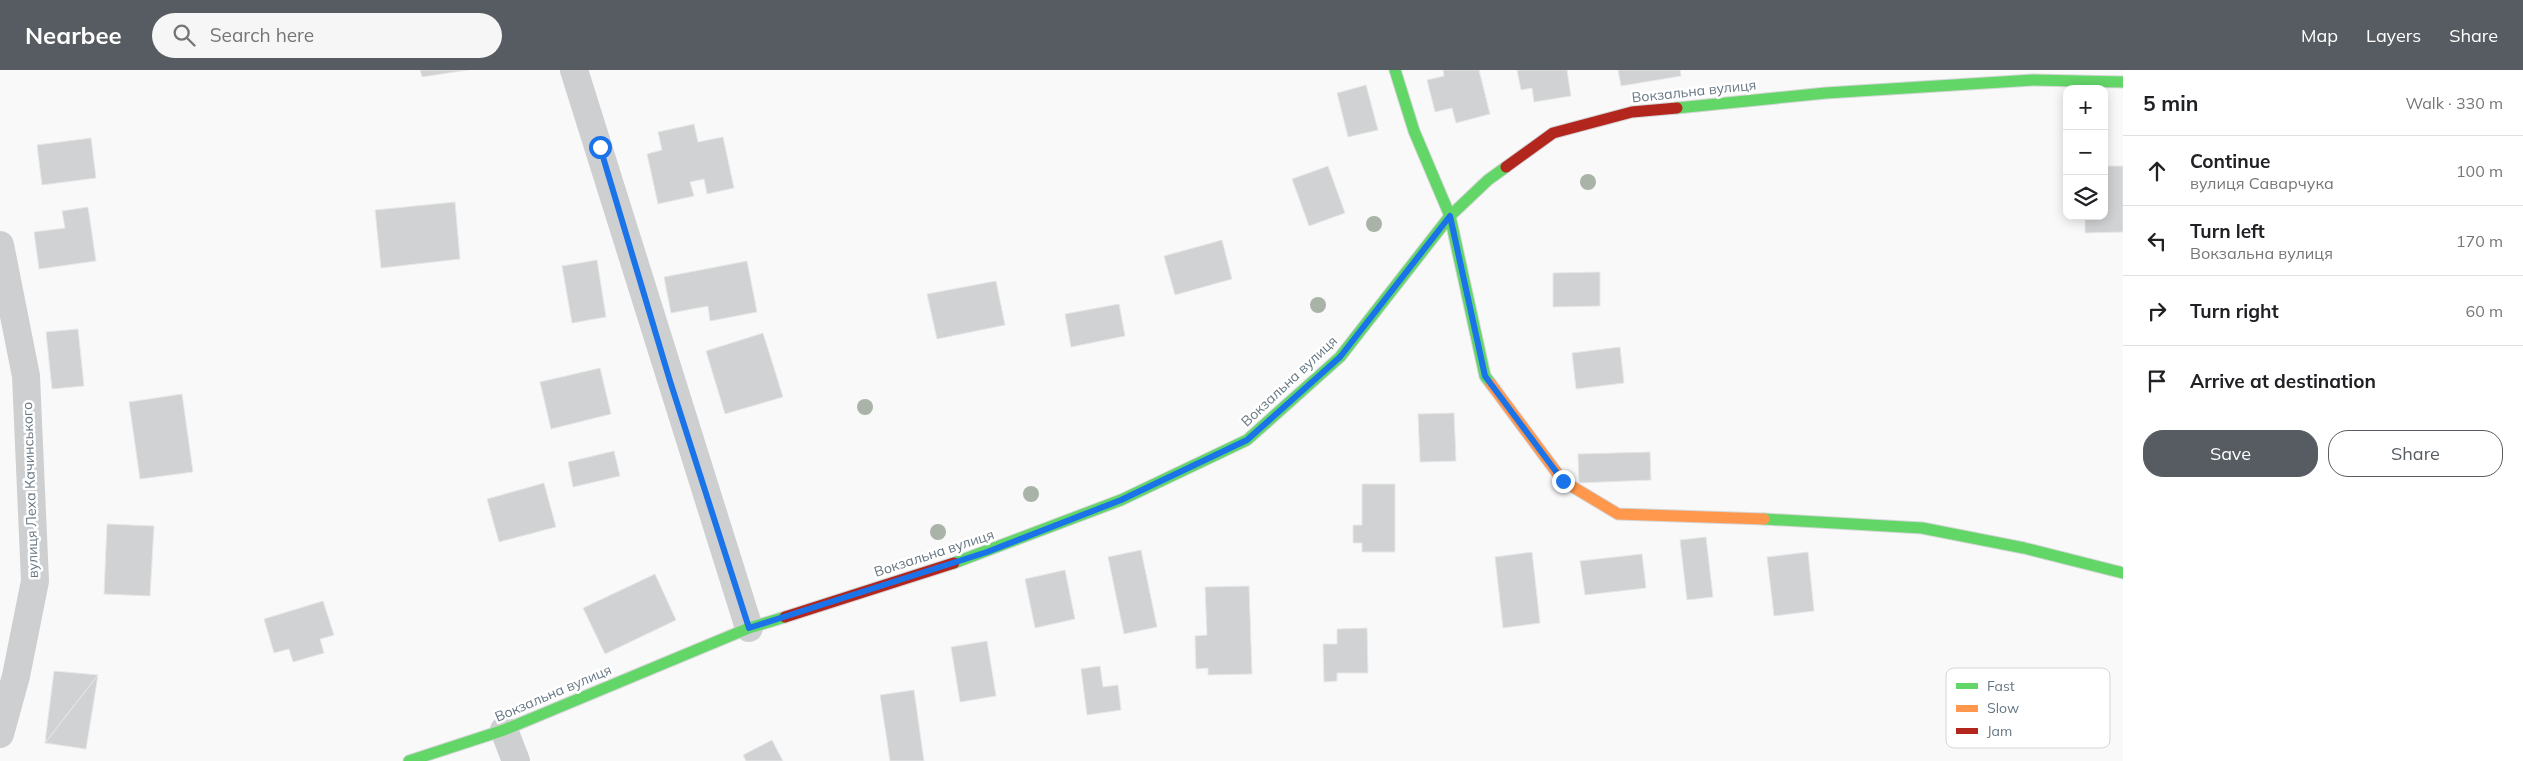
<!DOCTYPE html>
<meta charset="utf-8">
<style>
:root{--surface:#fff;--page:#f6f6f6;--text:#202124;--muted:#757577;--line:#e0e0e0;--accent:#565c61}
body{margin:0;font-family:Mulish,sans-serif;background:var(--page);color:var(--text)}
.controls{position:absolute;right:15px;top:15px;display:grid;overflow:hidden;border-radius:10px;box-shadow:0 2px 12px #0003}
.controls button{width:45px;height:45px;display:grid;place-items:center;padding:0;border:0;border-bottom:1px solid var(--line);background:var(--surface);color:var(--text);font:25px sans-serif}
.stop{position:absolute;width:15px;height:15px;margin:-11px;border:4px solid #1a73e8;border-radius:50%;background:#fff}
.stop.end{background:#1a73e8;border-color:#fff;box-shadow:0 1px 5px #0008}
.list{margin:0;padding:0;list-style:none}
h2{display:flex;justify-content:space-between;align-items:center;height:65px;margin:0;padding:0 20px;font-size:21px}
h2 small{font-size:16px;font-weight:400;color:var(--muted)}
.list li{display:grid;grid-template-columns:32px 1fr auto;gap:15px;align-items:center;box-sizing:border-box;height:70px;padding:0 20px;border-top:1px solid var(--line)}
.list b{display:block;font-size:19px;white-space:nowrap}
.list p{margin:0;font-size:16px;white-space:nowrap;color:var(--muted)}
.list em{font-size:16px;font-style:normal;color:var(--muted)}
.actions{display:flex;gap:10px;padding:15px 20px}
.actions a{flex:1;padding:11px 0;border:1px solid var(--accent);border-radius:20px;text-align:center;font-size:18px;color:var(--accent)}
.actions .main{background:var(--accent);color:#fff}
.icon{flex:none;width:28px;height:28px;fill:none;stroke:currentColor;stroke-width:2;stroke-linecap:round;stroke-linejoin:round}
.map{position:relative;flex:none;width:2123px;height:691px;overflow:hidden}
header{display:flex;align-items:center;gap:30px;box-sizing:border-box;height:70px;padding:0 25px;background:var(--accent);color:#fff}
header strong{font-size:24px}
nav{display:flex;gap:28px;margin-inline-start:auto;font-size:18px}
.search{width:350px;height:45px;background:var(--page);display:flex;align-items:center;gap:12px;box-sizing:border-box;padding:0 18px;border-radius:28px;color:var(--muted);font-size:19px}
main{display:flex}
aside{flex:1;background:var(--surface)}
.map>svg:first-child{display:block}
.building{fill:#d0d2d3;stroke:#e8e8e8}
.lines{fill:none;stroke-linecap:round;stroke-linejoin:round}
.fast-casing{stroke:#d5d6d7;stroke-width:13}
.slow-casing{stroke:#d5d6d7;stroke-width:13}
.jam-casing{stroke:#d5d6d7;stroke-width:13}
.street{stroke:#cecfd0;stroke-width:28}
.fast{stroke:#63d668;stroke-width:11}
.slow{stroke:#ff974d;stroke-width:11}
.jam{stroke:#b3261e;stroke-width:11}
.tree{fill:#a9b3a7}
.route{stroke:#1a73e8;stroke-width:6}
.labels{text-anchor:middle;stroke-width:5;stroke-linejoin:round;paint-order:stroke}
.street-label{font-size:14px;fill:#657683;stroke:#fff}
.key{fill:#fff;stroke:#d1d6da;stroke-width:1}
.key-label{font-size:14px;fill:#657683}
</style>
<header>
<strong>Nearbee</strong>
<div class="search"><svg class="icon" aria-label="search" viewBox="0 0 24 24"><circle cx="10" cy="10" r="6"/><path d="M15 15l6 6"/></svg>Search here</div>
<nav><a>Map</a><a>Layers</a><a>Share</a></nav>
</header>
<main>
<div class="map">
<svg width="2123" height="691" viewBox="0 0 2123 691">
<rect width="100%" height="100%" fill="#f9f9f9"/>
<!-- building -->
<g class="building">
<path d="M420 0H468L422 7Z"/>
<path d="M1443 0H1479L1490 44 1456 53 1452 38 1435 42 1427 10 1444 6Z"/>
<path d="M1517 0H1567L1571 26 1534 32 1532 18 1521 20Z"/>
<path d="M1618 0H1680L1681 6 1621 16Z"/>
<path d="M1366 15 1378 60 1348 67 1337 23Z"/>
<path d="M694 54 698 72 723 67 734 118 707 124 704 109 690 112 694 126 658 134 647 84 662 80 658 62Z"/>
<path d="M91 68 96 108 42 115 37 75Z"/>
<path d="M1328 96 1345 143 1309 156 1292 109Z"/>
<path d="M2104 96H2123V162L2085 163V146H2104Z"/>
<path d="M455 132 460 189 381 198 375 140Z"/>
<path d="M88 137 96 191 39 199 34 162 65 158 62 141Z"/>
<path d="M1222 170 1232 209 1175 225 1164 186Z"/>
<path d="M597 190 606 247 572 253 562 196Z"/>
<path d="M747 191 757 242 710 251 708 236 671 243 664 207Z"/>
<path d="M1600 202V236L1553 237V203Z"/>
<path d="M996 211 1005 255 937 269 927 224Z"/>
<path d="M1119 234 1125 266 1071 277 1065 244Z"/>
<path d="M78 259 84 316 52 319 46 262Z"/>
<path d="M763 263 783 327 725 344 706 281Z"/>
<path d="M1620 277 1624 313 1576 319 1572 283Z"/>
<path d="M600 298 611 344 551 359 540 312Z"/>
<path d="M182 324 193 402 140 409 129 332Z"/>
<path d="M1454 343 1456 391 1420 392 1418 344Z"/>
<path d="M614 381 620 406 573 417 568 392Z"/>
<path d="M1650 382 1651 410 1579 413 1578 384Z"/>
<path d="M544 413 556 457 499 472 487 429Z"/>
<path d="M1362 414H1395V482H1362V473H1353V455H1362Z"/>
<path d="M107 454 154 456 150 526 104 524Z"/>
<path d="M1706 467 1713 527 1687 530 1680 470Z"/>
<path d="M1141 480 1157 557 1124 564 1108 487Z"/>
<path d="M1532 482 1540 553 1503 558 1495 487Z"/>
<path d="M1808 482 1814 541 1774 546 1767 487Z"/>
<path d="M1642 484 1646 518 1585 525 1580 491Z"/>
<path d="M1065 500 1075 549 1035 558 1025 509Z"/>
<path d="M655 504 676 550 605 584 583 538Z"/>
<path d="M1249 516 1252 604 1208 605V598L1196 599 1195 566 1207 565 1205 517Z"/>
<path d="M323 531 334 565 320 569 324 583 293 592 289 579 274 583 264 549Z"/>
<path d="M1367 558 1368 603H1337V611L1324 612 1323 574H1337V559Z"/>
<path d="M987 571 996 626 960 632 951 577Z"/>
<path d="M1100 596 1103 617 1118 615 1121 640 1087 645 1081 599Z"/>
<path d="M54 601 98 605 45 673Z"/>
<path d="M98 605 86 679 45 673Z"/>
<path d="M914 620 924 691H890L880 625Z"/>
<path d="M772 670 783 691H746L743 685Z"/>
</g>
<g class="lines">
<defs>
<g id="fast">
<path d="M1395 0 1414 61 1450 146 1485 306 1491 314"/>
<path d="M1677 38 1826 23 2033 10 2123 12"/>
<path d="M1764 449 1922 458 2024 478 2123 503"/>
<path d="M954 493 1121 430 1247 370 1340 287 1450 146 1488 110 1506 97"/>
<path d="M409 691 504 660 749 558 785 547"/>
</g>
<path id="slow" d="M1491 314 1563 411 1618 444 1764 449"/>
<g id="jam">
<path d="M1506 97 1553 63 1632 42 1677 38"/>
<path d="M785 547 954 493"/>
</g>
</defs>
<!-- fast casing -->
<use href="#fast" class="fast-casing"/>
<!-- slow casing -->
<use href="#slow" class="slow-casing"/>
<!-- jam casing -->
<use href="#jam" class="jam-casing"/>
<!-- street -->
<g class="street">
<path d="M574 0 749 558"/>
<path d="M0 175 26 306 35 511 16 606 0 664"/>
<path d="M504 660 516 691"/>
</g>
<!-- fast -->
<use href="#fast" class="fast"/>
<!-- slow -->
<use href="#slow" class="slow"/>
<!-- jam -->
<use href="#jam" class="jam"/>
</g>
<!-- trees -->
<g class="tree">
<circle cx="1588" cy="112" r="8"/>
<circle cx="1374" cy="154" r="8"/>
<circle cx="1318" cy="235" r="8"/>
<circle cx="865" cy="337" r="8"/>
<circle cx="1031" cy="424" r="8"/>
<circle cx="938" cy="462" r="8"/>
</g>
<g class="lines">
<!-- route -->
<path class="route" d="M600 77 670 311 749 558 987 482 1121 430 1247 370 1340 287 1450 146 1485 306 1563 411"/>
</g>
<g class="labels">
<!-- street labels -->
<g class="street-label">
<text transform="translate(1694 21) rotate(-6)" y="5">Вокзальна вулиця</text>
<text transform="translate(1289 311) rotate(-43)" y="5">Вокзальна вулиця</text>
<text transform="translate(30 420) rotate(-92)" y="5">вулиця Леха Качинського</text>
<text transform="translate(934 483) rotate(-18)" y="5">Вокзальна вулиця</text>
<text transform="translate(553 623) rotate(-23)" y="5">Вокзальна вулиця</text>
</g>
</g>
<!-- legend -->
<rect x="1946" y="598" width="164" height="80" rx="8" class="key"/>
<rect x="1956" y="613" width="22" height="6" fill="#63d668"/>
<rect x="1956" y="635" width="22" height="7" fill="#ff974d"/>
<rect x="1956" y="658" width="22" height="6" fill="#b3261e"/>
<g class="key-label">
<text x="1987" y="621">Fast</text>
<text x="1987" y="643">Slow</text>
<text x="1987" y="666">Jam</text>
</g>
</svg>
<div class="controls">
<button>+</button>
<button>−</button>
<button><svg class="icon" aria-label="layers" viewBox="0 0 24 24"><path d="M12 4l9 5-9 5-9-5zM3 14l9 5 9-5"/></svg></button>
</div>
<div class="stop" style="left:600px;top:77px"></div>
<div class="stop end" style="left:1563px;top:411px"></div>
</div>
<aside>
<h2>5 min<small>Walk · 330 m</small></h2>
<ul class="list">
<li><svg class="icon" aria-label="ahead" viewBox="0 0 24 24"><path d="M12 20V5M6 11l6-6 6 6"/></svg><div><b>Continue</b><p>вулиця Саварчука</p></div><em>100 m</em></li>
<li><svg class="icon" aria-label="left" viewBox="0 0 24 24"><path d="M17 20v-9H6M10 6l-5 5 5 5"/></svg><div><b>Turn left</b><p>Вокзальна вулиця</p></div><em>170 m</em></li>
<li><svg class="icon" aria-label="right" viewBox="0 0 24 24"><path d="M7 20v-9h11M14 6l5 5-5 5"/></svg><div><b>Turn right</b></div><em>60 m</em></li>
<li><svg class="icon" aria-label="arrive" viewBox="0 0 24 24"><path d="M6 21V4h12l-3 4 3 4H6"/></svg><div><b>Arrive at destination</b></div></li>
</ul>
<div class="actions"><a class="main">Save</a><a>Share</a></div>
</aside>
</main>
